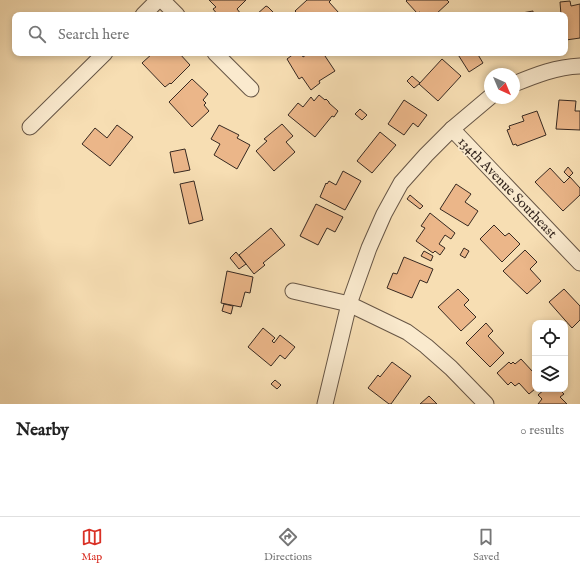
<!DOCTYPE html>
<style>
:root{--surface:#fff;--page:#f2f2f2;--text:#222;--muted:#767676;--line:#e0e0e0;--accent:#d93025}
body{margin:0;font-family:"IM FELL English",serif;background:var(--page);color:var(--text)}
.controls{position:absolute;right:12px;bottom:12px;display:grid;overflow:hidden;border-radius:8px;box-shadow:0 2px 6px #0003}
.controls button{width:36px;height:36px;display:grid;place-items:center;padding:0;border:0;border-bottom:1px solid var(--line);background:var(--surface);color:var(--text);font:20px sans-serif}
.compass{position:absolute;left:484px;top:68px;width:36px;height:36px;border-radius:50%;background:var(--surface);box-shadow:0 2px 6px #0003;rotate:136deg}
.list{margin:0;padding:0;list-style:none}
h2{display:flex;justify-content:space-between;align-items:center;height:52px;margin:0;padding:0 16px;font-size:17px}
h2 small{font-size:13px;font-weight:400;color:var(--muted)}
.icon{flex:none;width:22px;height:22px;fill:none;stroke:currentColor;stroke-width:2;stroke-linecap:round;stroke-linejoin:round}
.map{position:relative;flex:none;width:580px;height:404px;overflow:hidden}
.search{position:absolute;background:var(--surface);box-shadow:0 2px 6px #0003;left:12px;right:12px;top:12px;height:44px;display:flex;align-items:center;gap:10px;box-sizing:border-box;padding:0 14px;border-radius:8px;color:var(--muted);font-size:15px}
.sheet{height:112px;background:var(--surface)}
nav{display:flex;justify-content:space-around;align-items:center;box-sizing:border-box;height:56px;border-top:1px solid var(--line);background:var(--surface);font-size:11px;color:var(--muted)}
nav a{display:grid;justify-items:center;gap:2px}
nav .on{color:var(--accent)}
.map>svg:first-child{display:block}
.building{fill:#ebb689;stroke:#372921}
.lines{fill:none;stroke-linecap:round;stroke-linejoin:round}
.street-casing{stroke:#675646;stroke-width:17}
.street{stroke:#faeace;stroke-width:15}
.labels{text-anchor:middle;stroke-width:3.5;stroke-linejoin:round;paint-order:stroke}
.street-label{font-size:14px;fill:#372921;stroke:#faeace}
</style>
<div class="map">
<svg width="580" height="404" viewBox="0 0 580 404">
<rect width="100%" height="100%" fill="#f7deb3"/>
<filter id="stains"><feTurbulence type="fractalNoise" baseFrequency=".005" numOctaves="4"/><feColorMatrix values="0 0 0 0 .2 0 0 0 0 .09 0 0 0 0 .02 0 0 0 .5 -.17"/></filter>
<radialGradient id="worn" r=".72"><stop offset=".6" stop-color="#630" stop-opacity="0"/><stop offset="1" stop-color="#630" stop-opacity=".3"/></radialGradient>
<!-- building -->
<g class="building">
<path d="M209 0H246L237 9 241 14V15H218L213 9 216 7Z"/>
<path d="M307 0H331L329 2 339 13 337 15H299L295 11Z"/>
<path d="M407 0H447L449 2 435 15H423L420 12 417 13 406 1Z"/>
<path d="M570 1 571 6 580 4V38L566 40 565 15H561L560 2Z"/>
<path d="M266 6 268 7 276 15H256Z"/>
<path d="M533 11V15H511Z"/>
<path d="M153 53H179L190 65 171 84 170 83 165 87 142 63Z"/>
<path d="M295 53H301L303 57 309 53H323L335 71 319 81 320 83 311 90 302 77 299 79 287 59Z"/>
<path d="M457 53H477L483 63 469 72Z"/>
<path d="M442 59 461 76 438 101 419 84Z"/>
<path d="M412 76 420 83 414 88 407 81Z"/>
<path d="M192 79 208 94 203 100 206 103 204 105 209 111 192 127 169 102Z"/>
<path d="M319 95 325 100 326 99 329 102V103L338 111 334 117 332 116 315 137 288 115 298 103 303 107 311 97 314 101Z"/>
<path d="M404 100 427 115 418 127 413 123 404 135 388 124Z"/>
<path d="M559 100 576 101 575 111H580V130L556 129Z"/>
<path d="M360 109 367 115 362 120 355 114Z"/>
<path d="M537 111 546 135 517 146 516 144 513 145 507 130 510 129 509 126 524 121 522 116Z"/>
<path d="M282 124 293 136 286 142 295 152 274 171 256 151 267 141 264 139Z"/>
<path d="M117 125 133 137 110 166 82 144 95 128 107 138Z"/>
<path d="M219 125 239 135 237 138 250 145 237 169 214 155 220 144 211 139Z"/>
<path d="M380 132 396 145 372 173 357 161Z"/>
<path d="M185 149 190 170 174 173 170 152Z"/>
<path d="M568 167 573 173 569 177 564 172Z"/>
<path d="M550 168 564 183 570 177 580 188V195L563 211 535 182Z"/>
<path d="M343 171 361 181 345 210 320 197 326 183 327 184 329 181 336 185Z"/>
<path d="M194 181 203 220 189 224 180 184Z"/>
<path d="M456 184 471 194 465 202 478 211 468 226 440 209Z"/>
<path d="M410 195 423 206 420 209 407 199Z"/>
<path d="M316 204 343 217 335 232 327 228 318 245 300 236Z"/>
<path d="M430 213 455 233 451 239 445 235 439 244 445 248 440 255 435 251 433 253 416 241 425 228 421 226Z"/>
<path d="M494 225 505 236 509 233 520 244 502 262 480 239Z"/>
<path d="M271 228 285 245 263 263 265 265 254 274 239 255Z"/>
<path d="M464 248 469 251 465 258 460 255Z"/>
<path d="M525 250 537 262 530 269 541 281 527 294 503 271Z"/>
<path d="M424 251 433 256 431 261 421 256Z"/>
<path d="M236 252 246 264 239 269 230 258Z"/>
<path d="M404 257 433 269 427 283 420 280 412 298 387 288 393 273 397 274Z"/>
<path d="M227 271 253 277 250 293 245 292 241 307 221 303Z"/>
<path d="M458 289 469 300 464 305 476 317 461 331 438 307Z"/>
<path d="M564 289 580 306V320L572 328 549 302Z"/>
<path d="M224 304 233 306 231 314 222 311Z"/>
<path d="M486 323 493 331 488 336 504 353 490 367 466 343Z"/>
<path d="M263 328 275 338 272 341 274 343 280 335 295 347 285 359 280 355 271 366 248 347Z"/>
<path d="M521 359 533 372 535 370V389L529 394 519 383 515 386 511 382 508 385 497 373 509 362 511 364 513 362 515 364Z"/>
<path d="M392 362 411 376 391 404H389L368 388 378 375 380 377Z"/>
<path d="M275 380 281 385 277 389 271 384Z"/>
<path d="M545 389H559L564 394 560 397 567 404H538L542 399 538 395Z"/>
<path d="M429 396 437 404H420Z"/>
</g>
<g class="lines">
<defs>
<g id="street">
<path d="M162 0 177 15"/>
<path d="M143 15 158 0"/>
<path d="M215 53 251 89"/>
<path d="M514 84C536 75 556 67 580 66"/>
<path d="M30 127 105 53"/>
<path d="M452 129 580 263"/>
<path d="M293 291 349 304 407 332 426 346 451 368 486 404"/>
<path d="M325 404 349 304 369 248 384 214 401 183 426 155 452 129 490 97"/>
</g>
</defs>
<!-- street casing -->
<use href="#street" class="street-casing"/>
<!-- street -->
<use href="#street" class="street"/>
</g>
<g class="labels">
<!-- street labels -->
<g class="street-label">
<text transform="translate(508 187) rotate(46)" y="5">134th Avenue Southeast</text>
</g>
</g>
<rect width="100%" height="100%" filter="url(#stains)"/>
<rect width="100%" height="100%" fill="url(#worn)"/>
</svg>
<div class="controls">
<button><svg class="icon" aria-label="locate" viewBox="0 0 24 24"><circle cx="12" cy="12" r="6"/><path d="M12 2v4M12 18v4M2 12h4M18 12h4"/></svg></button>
<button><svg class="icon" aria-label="layers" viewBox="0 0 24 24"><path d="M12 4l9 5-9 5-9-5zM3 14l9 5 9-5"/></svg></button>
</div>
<svg class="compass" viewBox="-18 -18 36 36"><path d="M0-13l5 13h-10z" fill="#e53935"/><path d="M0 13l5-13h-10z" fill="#767676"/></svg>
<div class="search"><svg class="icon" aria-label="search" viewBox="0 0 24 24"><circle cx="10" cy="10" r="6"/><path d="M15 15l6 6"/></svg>Search here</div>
</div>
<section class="sheet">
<h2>Nearby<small>0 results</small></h2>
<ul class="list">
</ul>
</section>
<nav>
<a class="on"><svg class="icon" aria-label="map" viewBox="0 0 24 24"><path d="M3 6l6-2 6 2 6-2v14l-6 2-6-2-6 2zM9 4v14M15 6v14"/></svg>Map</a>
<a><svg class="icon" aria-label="directions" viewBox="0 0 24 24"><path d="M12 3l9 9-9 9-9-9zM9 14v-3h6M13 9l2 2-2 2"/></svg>Directions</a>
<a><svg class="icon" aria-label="saved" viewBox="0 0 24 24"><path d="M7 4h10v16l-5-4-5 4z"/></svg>Saved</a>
</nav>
